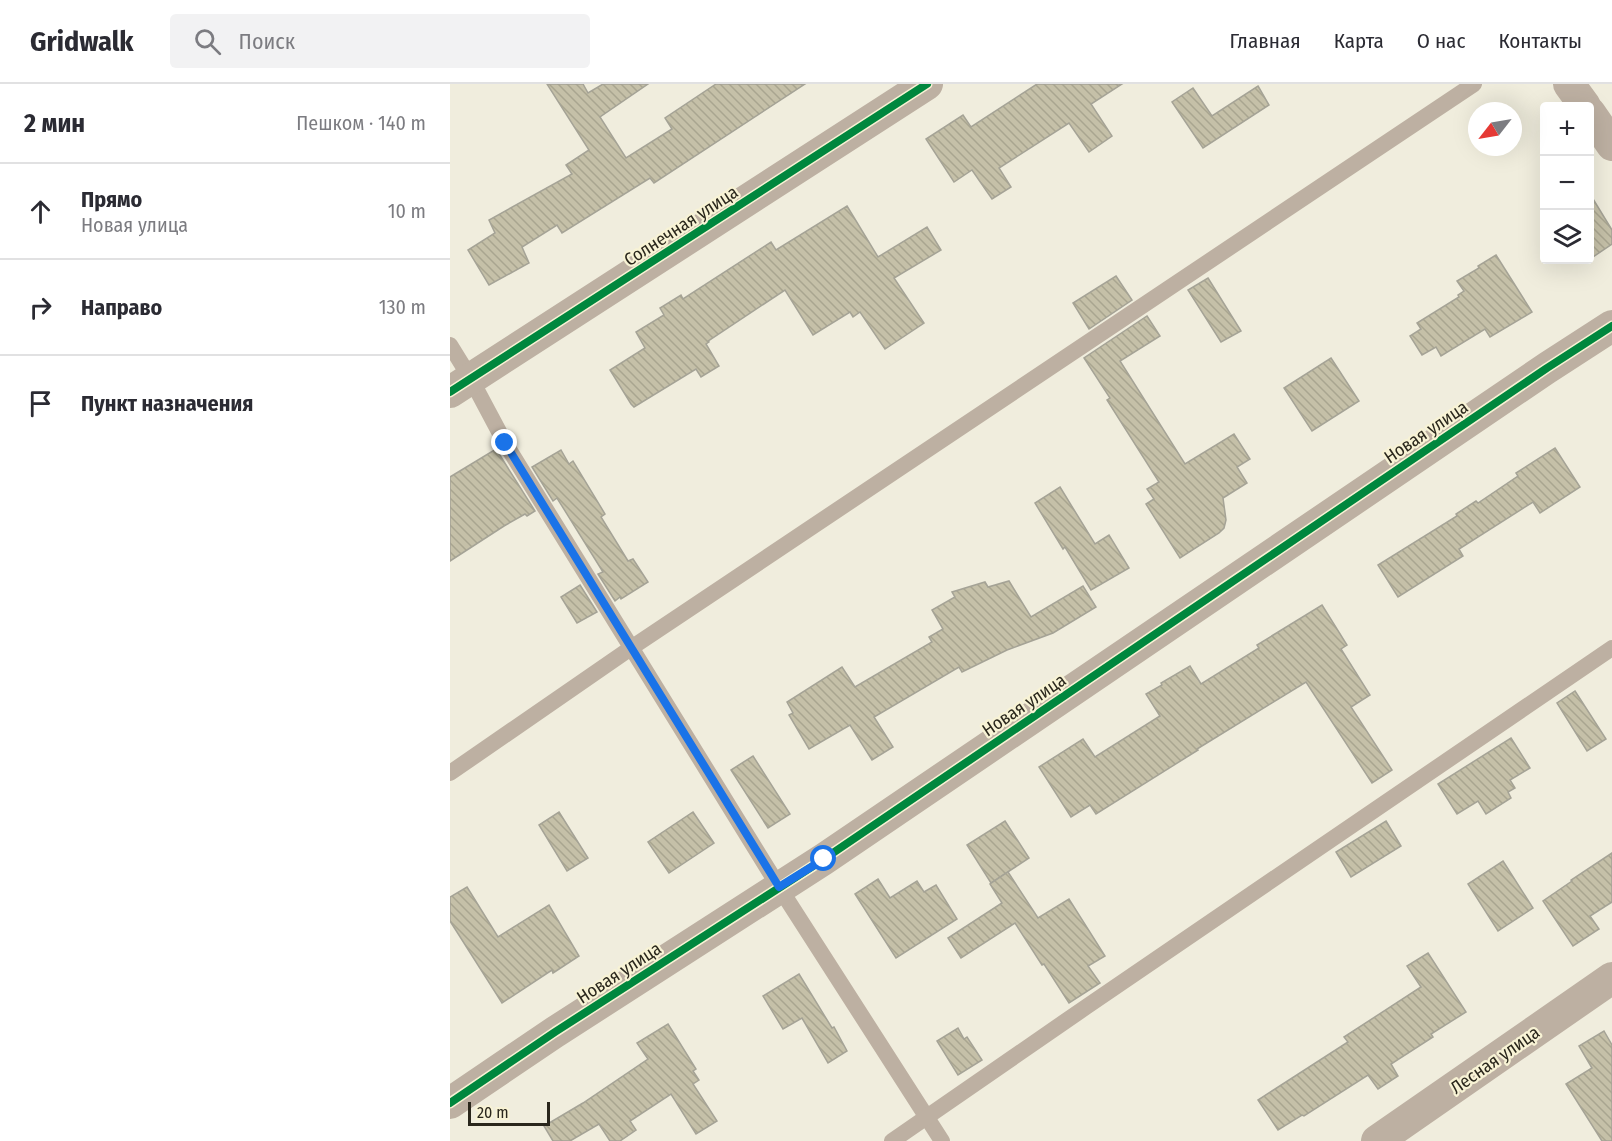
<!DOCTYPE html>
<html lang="ru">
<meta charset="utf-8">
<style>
:root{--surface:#fff;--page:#f2f2f3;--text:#2b2b33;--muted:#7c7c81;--line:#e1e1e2}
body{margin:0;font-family:"Fira Sans Condensed",sans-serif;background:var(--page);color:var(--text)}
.controls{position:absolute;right:18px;top:18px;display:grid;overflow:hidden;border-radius:6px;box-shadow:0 6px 24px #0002}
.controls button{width:54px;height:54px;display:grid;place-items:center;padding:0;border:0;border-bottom:2px solid var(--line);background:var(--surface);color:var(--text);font:30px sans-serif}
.compass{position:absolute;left:1018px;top:18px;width:54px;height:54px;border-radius:50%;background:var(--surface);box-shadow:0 6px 24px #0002;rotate:239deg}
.scale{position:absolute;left:18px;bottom:15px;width:82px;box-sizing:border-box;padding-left:6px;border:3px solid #2a271c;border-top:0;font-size:16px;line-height:21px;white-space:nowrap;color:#2a271c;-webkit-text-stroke:4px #f8f3d5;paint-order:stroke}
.stop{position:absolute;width:18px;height:18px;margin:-14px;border:4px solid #1a73e8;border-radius:50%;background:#fff}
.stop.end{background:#1a73e8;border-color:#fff;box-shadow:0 2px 6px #0008}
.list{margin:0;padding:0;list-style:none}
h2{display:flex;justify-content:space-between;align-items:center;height:78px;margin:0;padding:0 24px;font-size:26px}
h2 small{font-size:20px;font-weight:400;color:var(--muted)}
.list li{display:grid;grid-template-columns:39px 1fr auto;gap:18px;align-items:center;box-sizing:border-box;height:96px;padding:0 24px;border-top:2px solid var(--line)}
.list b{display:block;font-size:22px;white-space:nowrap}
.list p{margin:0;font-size:20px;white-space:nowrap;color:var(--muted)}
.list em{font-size:20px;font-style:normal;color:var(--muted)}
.icon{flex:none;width:33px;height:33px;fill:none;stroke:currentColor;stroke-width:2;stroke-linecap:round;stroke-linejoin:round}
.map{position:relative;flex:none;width:1162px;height:1057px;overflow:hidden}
header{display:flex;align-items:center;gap:36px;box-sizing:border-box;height:84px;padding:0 30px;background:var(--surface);border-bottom:2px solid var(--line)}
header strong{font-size:28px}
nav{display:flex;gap:33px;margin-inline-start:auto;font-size:21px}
.search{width:420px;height:54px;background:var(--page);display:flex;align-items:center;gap:15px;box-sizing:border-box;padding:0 21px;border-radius:6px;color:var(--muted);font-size:22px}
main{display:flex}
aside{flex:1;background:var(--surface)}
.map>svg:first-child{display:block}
.building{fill:url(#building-back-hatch);stroke:#a5a396;stroke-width:1.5}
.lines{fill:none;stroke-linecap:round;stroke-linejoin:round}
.service{stroke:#bdb0a2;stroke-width:16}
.minor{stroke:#bdb0a2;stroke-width:32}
.cycleway-casing{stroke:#f8f3d5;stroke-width:11}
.cycleway{stroke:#00873e;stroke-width:8}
.route{stroke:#1a73e8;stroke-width:8}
.labels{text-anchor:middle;stroke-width:4.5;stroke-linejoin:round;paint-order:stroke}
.street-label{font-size:18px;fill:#2a271c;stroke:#f8f3d5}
</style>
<header>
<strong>Gridwalk</strong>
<div class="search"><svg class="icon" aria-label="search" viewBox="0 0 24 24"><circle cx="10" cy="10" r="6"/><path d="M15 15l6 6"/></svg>Поиск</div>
<nav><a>Главная</a><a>Карта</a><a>О нас</a><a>Контакты</a></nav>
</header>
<main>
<aside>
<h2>2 мин<small>Пешком · 140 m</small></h2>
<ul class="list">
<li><svg class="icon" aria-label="ahead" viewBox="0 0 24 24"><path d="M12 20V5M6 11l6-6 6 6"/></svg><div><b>Прямо</b><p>Новая улица</p></div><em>10 m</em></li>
<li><svg class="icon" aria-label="right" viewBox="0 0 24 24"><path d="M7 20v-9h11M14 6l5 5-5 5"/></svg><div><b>Направо</b></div><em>130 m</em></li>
<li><svg class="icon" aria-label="arrive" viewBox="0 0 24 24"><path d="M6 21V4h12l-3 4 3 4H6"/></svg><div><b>Пункт назначения</b></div></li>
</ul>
</aside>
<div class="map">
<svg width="1162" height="1057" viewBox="0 0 1162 1057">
<defs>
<pattern id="building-back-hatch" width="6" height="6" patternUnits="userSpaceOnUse" patternTransform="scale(1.5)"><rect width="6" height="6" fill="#c5c0a8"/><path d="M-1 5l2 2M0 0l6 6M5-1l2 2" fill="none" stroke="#a9a590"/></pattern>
</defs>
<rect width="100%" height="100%" fill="#f0eddd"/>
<!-- building -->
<g class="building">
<path d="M97 0H133L138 9 153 0H198L150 33 176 74 222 45 215 34 266 0H355L204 99 200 94 112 149 107 141 72 163 79 179 39 201 18 166 45 149 39 136 122 90 116 81 139 66Z"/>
<path d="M587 0H672L641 20 662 52 639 68 619 39 549 84 561 103 542 115 522 86 504 98 476 55 513 31 521 43Z"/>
<path d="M808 2 819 21 753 64 722 18 743 4 762 32Z"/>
<path d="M1140 110 1162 146V160L1140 175Z"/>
<path d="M397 122 428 173 477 143 491 166 444 194 474 239 435 265 410 228 403 233 400 228 363 251 335 206 258 257 259 258 256 260 269 282 251 293 246 285 184 323 181 320 160 286 195 264 186 248 214 231 210 224 231 211 233 215 321 158 326 166Z"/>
<path d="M1046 171 1082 228 1040 253 1035 245 991 272 986 263 972 271 960 252 971 245 967 239 1009 213 1008 211 1014 207 1007 197 1029 184 1028 182Z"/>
<path d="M666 192 682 216 639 245 623 219Z"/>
<path d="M758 194 791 247 771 258 738 206Z"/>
<path d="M697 232 710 252 670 277 735 380 784 350 800 375 787 383 797 399 773 414 776 436 774 444 769 449 730 474 696 420 704 415 697 405 709 398 657 316 660 314 634 274Z"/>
<path d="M881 274 909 317 862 347 834 304Z"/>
<path d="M1105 364 1130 403 1090 429 1083 418 1009 465 1013 472 948 513 928 481 1007 432 1006 430 1026 417 1028 419 1068 392 1066 389Z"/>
<path d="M46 365 85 427 77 432 75 430 54 442 0 477V393Z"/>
<path d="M111 366 119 380 123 377 155 430 151 433 178 477 183 475 198 498 171 515 170 513 165 517 148 490 153 488 107 414 103 417 82 383Z"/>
<path d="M610 403 645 460 659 451 679 484 641 506 615 463 613 465 585 419Z"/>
<path d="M559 497 581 533 633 502 646 523 603 549 557 566 512 588 509 583 424 633 443 663 422 676 400 641 359 665 339 631 343 629 337 618 392 583 405 603 482 558 479 553 493 545 482 526 505 513 502 508 535 498 538 503Z"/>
<path d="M130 501 147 528 127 539 111 513Z"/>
<path d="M872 521 897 561 891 565 920 611 901 623 942 686 922 699 856 598 747 665 748 666 646 730 640 721 621 733 589 683 633 655 645 673 710 632 696 610 712 601 711 599 740 582 751 600 809 564 807 561Z"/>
<path d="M1125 607 1156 655 1137 667 1107 619Z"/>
<path d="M1061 654 1080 684 1060 696 1065 704 1058 708 1061 714 1036 730 1028 717 1007 730 988 700Z"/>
<path d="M303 672 340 730 318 744 281 686Z"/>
<path d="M109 728 138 774 117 787 89 741Z"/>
<path d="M243 728 264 759 219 789 198 758Z"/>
<path d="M555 737 579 774 541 799 517 761Z"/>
<path d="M936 737 951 762 901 793 886 768Z"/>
<path d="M1162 769V818L1140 832 1149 845 1123 862 1093 817 1122 797 1121 796Z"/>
<path d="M1053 777 1083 824 1048 847 1018 800Z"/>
<path d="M558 788 588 834 619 815 655 872 638 882 650 899 619 919 594 880 592 881 565 839 511 874 498 854 552 819 540 800Z"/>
<path d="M428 795 440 814 467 797 474 808 486 801 507 835 446 874 405 810Z"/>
<path d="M17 803 48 853 99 821 129 872 103 889 102 886 52 919 0 837V813Z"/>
<path d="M978 869 1016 928 981 950 983 953 941 980 948 992 928 1005 918 991 854 1032 852 1031 828 1046 808 1016 898 958 894 953 971 903 957 882Z"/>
<path d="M349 890 382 944 384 943 397 967 378 979 352 934 333 945 313 912Z"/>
<path d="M218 940 246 985 243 987 249 996 243 1000 267 1037 246 1050 221 1010 180 1037 186 1046 170 1057H160L149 1040 120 1057H103L94 1042 133 1019 198 975 187 959Z"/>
<path d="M508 944 514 955 517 953 532 976 508 991 487 957Z"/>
<path d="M1154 947 1162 961V1057H1152L1116 1000 1142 984 1129 962Z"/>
</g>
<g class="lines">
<!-- service -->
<g class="service">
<path d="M0 261 21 295 55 359 329 803 492 1057"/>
<path d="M0 689 181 564 1024 0"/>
<path d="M442 1057 636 923 1162 564"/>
</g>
<!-- minor -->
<g class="minor">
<path d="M1119 0 1135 22"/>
<path d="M1140 29 1162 61"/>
<path d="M0 308 477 0"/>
<path d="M0 1019 105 948 374 775 1097 284 1162 242"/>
<path d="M927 1057 1162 894"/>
</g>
<defs>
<g id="cycleway">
<path d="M0 308 477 0"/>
<path d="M0 1019 105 948 374 775 1097 284 1162 242"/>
</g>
</defs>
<!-- cycleway casing -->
<use href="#cycleway" class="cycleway-casing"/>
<!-- cycleway -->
<use href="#cycleway" class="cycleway"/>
</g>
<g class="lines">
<!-- route -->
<path class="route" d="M55 359 329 803 374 775"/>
</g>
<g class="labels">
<!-- street labels -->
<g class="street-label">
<text transform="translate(231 142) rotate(-33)" y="6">Солнечная улица</text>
<text transform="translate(976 348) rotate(-34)" y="6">Новая улица</text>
<text transform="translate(574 621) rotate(-34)" y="6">Новая улица</text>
<text transform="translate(169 889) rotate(-33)" y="6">Новая улица</text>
<text transform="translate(1045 976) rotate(-35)" y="6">Лесная улица</text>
</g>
</g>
</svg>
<div class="controls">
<button>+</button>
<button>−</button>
<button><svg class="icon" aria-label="layers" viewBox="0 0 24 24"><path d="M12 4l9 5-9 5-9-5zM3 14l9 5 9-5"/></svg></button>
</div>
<svg class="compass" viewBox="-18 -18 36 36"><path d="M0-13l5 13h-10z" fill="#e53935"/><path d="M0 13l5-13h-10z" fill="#7c7c81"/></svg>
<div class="scale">20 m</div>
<div class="stop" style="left:374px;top:775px"></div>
<div class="stop end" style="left:55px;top:359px"></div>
</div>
</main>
